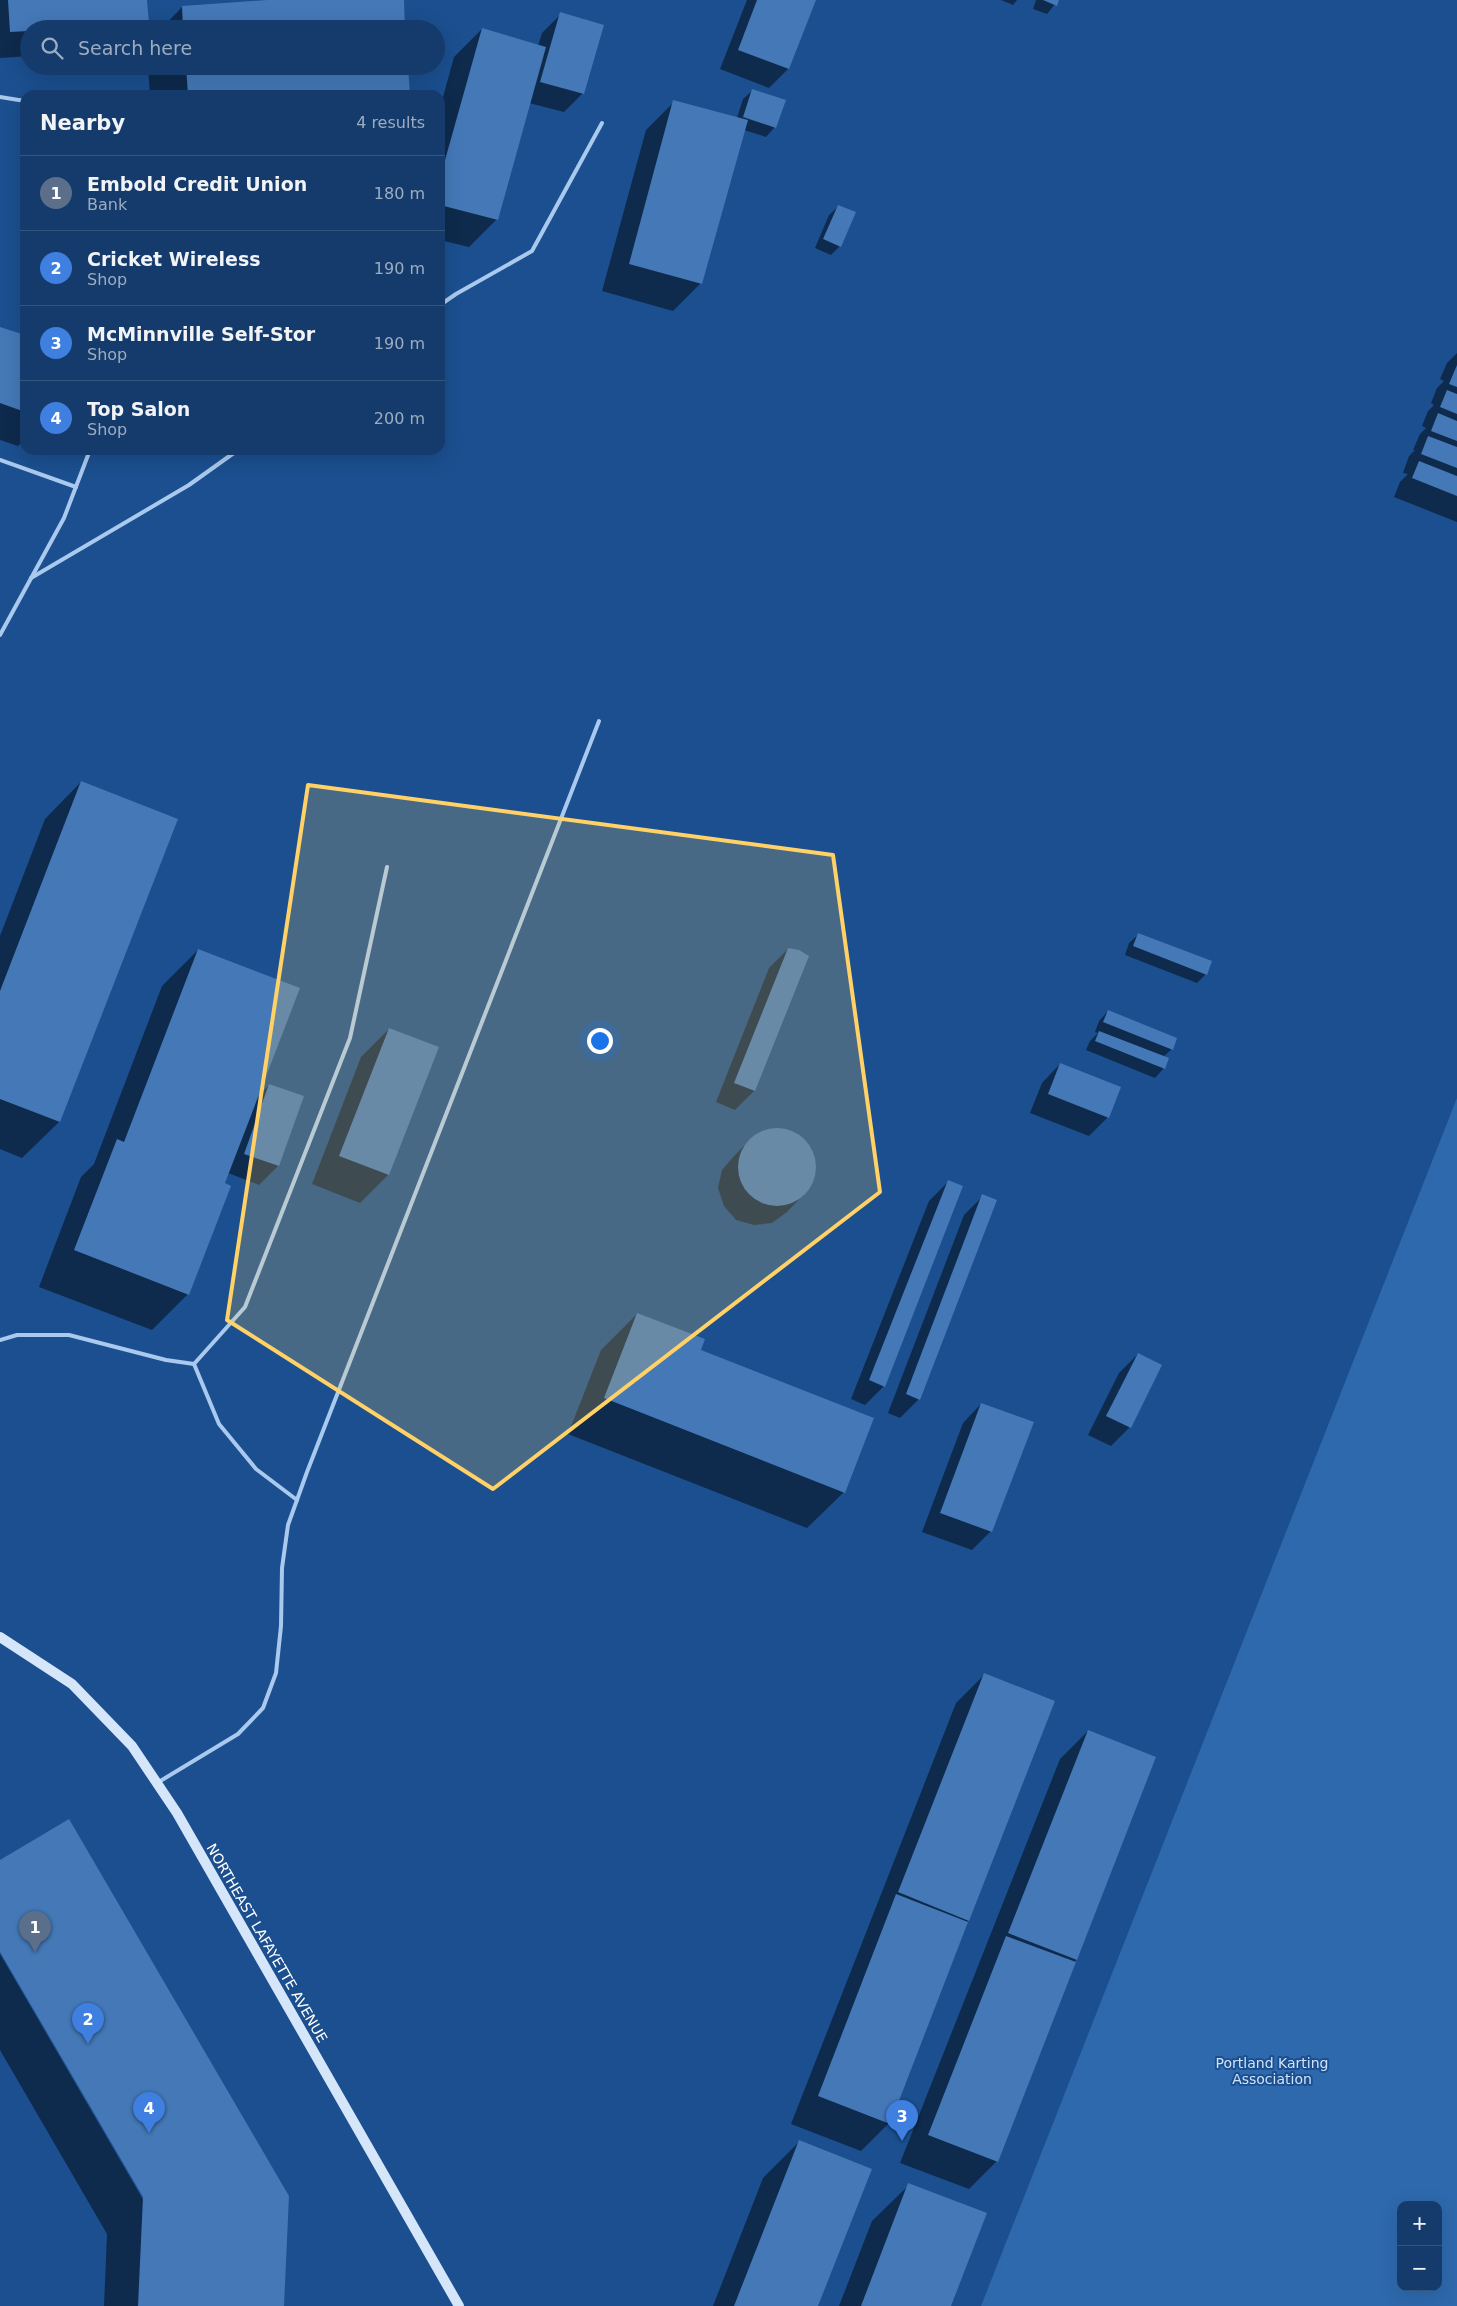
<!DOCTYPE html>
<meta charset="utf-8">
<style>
:root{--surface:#143b6b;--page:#214673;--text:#f1f3f6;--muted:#9dadc1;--line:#33557e;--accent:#ea580c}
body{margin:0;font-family:"DejaVu Sans",sans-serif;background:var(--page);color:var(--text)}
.controls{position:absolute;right:15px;bottom:15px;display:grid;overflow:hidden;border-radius:10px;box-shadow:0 5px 20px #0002}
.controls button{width:45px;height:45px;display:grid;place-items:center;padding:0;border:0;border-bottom:1px solid var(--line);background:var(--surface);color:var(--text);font:25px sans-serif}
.you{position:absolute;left:599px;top:1040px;width:18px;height:18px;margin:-12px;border:4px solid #fff;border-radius:50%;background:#1a73e8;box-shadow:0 0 0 8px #1a73e833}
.badge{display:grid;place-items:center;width:32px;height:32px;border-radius:50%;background:var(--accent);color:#fff;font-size:16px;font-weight:700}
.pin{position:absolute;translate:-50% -41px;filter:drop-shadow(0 1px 2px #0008)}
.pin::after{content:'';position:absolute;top:26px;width:18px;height:15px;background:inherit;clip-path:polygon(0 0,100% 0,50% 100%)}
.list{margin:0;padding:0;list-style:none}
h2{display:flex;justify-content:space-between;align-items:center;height:65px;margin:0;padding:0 20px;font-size:21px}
h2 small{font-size:16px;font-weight:400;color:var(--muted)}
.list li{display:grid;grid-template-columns:32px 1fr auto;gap:15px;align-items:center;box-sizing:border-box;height:75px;padding:0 20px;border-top:1px solid var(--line)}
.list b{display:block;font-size:19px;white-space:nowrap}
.list p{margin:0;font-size:16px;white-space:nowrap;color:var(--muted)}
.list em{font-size:16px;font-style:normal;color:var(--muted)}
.icon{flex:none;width:28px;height:28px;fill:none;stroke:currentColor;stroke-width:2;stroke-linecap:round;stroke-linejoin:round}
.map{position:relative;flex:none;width:1457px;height:2306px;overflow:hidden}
.search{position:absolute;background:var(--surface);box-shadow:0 5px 20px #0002;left:20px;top:20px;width:425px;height:55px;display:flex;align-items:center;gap:12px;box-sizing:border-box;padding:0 18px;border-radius:28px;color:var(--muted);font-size:19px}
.panel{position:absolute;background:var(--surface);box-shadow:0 5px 20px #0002;left:20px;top:90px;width:425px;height:365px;border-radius:15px}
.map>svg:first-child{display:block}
.green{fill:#2e69ad;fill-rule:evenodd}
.shadow{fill:#0007}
.building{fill:#4478b7}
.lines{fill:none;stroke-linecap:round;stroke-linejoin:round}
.service{stroke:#a9c9ee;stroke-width:4}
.secondary{stroke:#d6e6fa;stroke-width:10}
.marked{fill:#ffd166;fill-opacity:0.2;stroke:#ffd166;stroke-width:4;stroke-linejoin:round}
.labels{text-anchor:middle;stroke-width:4;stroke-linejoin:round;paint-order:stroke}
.street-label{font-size:14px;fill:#fff;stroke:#1b4f8f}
.park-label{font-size:14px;fill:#cfe3fa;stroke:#1b4f8f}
</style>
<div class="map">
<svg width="1457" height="2306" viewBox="0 0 1457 2306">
<rect width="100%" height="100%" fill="#1b4f8f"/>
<!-- green -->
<path class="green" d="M1457 1098V2306H981ZM1401 2205H1438V2287H1401Z"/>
<!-- shadow -->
<g class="shadow">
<path d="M0 0H146L148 22 142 29H29V56L0 58Z"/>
<path d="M284 0H402L404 29H161L182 7Z"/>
<path d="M747 0H814L788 69 769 88 720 69Z"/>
<path d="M1001 0H1017L1013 5Z"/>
<path d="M1036 0H1058L1047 14 1033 9Z"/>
<path d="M561 14 583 93 564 112 529 103 497 219 469 247 440 240V108L454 57 482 29 538 46 542 33Z"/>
<path d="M148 66H407L409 95H150Z"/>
<path d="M753 90 775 127 766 137 744 130 701 283 673 311 602 291 646 130 674 102 737 118 743 99Z"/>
<path d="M839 206 840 246 831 255 815 248 829 215Z"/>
<path d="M0 328 25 337V439L18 446 0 440Z"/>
<path d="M1457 353V522L1394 497 1400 482 1408 474 1403 473 1409 456 1415 450H1413L1420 434 1426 428 1422 426 1428 411 1434 405 1431 403 1437 388 1444 381 1440 379 1447 363Z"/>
<path d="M81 782 176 819 59 1122 22 1158 0 1149V936L45 819Z"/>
<path d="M1139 934 1206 974 1197 983 1125 955 1129 943Z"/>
<path d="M788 949 807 956 754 1091 735 1110 716 1102 769 968Z"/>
<path d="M198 950 257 1098 269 1085 278 1166 259 1185 228 1173 188 1294 152 1330 39 1287 81 1177 94 1164 162 986Z"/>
<path d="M1108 1011 1172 1049 1163 1057 1164 1068 1155 1078 1086 1050 1090 1041 1098 1033 1095 1032 1099 1021Z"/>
<path d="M389 1029 388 1175 360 1203 312 1184 361 1057Z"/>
<path d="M1060 1064 1108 1117 1089 1136 1030 1113 1042 1083Z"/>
<path d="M771 1129 789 1131 804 1140 814 1156V1175L806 1192 787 1212 772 1223 754 1225 736 1220 724 1206 718 1188 722 1170 734 1156 754 1136Z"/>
<path d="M948 1182 884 1386 865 1405 851 1399 929 1201Z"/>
<path d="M983 1196 919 1399 900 1418 888 1413 964 1215Z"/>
<path d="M637 1314 699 1351 844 1492 807 1528 568 1434 601 1350Z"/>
<path d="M1138 1354 1160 1365 1130 1427 1111 1446 1088 1435 1119 1373Z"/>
<path d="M981 1404 991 1531 972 1550 922 1532 963 1423Z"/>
<path d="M984 1675 968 1920 889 2123 861 2151 791 2124 956 1703Z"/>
<path d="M1088 1731 1076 1959 997 2161 969 2189 900 2163 1060 1759Z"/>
<path d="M0 1862 282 2306H104L107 2234 0 2050V1954L145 2203 147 2202 0 1949Z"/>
<path d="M799 2142 817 2306H713L763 2178Z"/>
<path d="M909 2185 949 2306H839L872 2221Z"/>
</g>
<!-- building -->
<g class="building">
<path d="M8 0H147L149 23 29 29V31L10 32Z"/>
<path d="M267 0H404L405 29H183L182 6Z"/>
<path d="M757 0H816L789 69 738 50Z"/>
<path d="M1043 0H1059L1057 6Z"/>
<path d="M560 12 604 25 584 94 540 82Z"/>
<path d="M482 28 546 47 498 220 440 205V178Z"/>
<path d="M186 66H408L410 95H188Z"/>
<path d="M752 89 786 100 776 128 743 117Z"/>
<path d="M673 100 748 120 702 284 629 264Z"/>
<path d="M838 205 856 212 841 247 823 239Z"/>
<path d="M0 327 25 335V412L0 403Z"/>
<path d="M1457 365V387L1449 384Z"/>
<path d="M1447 390 1457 394V414L1440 407Z"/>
<path d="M1438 413 1457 421V441L1431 431Z"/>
<path d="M1428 436 1457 447V468L1421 454Z"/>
<path d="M1419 461 1457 476V496L1412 478Z"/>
<path d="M81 781 178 819 60 1122 0 1099V991Z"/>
<path d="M1138 933 1212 961 1207 975 1133 946Z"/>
<path d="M788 948 799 950 809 956 755 1091 734 1083Z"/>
<path d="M198 949 300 988 225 1183 231 1186 189 1295 74 1250 117 1139 124 1142Z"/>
<path d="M1108 1010 1177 1038 1173 1050 1103 1022Z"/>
<path d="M389 1028 439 1047 389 1175 339 1156Z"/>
<path d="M1099 1031 1169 1058 1165 1069 1095 1041Z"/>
<path d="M1060 1063 1121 1087 1109 1118 1048 1094Z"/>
<path d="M269 1084 304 1096 279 1166 244 1154Z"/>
<circle cx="777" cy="1167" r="39"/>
<path d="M948 1180 963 1186 885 1387 869 1380Z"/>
<path d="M982 1194 997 1200 920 1400 906 1394Z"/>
<path d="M637 1313 705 1339 701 1350 874 1418 845 1493 604 1398Z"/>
<path d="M1138 1353 1162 1365 1131 1428 1106 1416Z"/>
<path d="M981 1403 1034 1422 992 1532 940 1513Z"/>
<path d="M984 1673 1055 1701 969 1921 898 1892Z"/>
<path d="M1088 1730 1156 1757 1077 1960 1008 1933Z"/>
<path d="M69 1819 289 2196 284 2306H138L143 2197 0 1952V1860Z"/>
<path d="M896 1894 968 1922 890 2124 818 2096Z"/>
<path d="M1006 1936 1076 1962 998 2162 928 2135Z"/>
<path d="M799 2140 872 2169 818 2306H734Z"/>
<path d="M908 2183 987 2213 951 2306H861Z"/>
</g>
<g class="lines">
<!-- service -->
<g class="service">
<path d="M0 97 25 101"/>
<path d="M440 305 456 294 532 251 602 123"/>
<path d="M0 460 76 487"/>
<path d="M31 578 189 485 238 450"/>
<path d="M0 635 64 518 90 450"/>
<path d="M0 1340 17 1335H69L166 1360 194 1364 245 1307 350 1038 387 867"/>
<path d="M194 1364 219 1424 256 1469 297 1500"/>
<path d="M157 1783 238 1734 263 1708 276 1673 281 1626 282 1568 288 1525 307 1472 599 721"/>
</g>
<!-- secondary -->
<path class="secondary" d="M0 1637 72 1684 132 1746 177 1813 459 2306"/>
</g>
<!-- marked area -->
<path class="marked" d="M308 785 833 855 880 1192 493 1489 227 1320Z"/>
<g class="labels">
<!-- street labels -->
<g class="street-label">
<text transform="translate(267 1943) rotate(60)" y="5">NORTHEAST LAFAYETTE AVENUE</text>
</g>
<!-- park labels -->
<g class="park-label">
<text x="1272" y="2068">Portland Karting<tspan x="1272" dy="16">Association</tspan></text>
</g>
</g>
</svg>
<div class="controls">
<button>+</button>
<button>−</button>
</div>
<div class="you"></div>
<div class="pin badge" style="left:35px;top:1952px;background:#5c6f8a">1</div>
<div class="pin badge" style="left:88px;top:2044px;background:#3f7fe0">2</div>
<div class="pin badge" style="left:902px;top:2141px;background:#3f7fe0">3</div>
<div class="pin badge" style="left:149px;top:2133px;background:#3f7fe0">4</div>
<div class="search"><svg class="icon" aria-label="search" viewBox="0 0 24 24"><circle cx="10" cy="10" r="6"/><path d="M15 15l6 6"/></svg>Search here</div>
<section class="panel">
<h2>Nearby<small>4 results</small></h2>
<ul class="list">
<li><span class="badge" style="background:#5c6f8a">1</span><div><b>Embold Credit Union</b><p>Bank</p></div><em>180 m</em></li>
<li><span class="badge" style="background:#3f7fe0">2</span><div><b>Cricket Wireless</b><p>Shop</p></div><em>190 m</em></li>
<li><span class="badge" style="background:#3f7fe0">3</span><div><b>McMinnville Self-Stor</b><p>Shop</p></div><em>190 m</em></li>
<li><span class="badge" style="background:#3f7fe0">4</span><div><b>Top Salon</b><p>Shop</p></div><em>200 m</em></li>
</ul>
</section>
</div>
